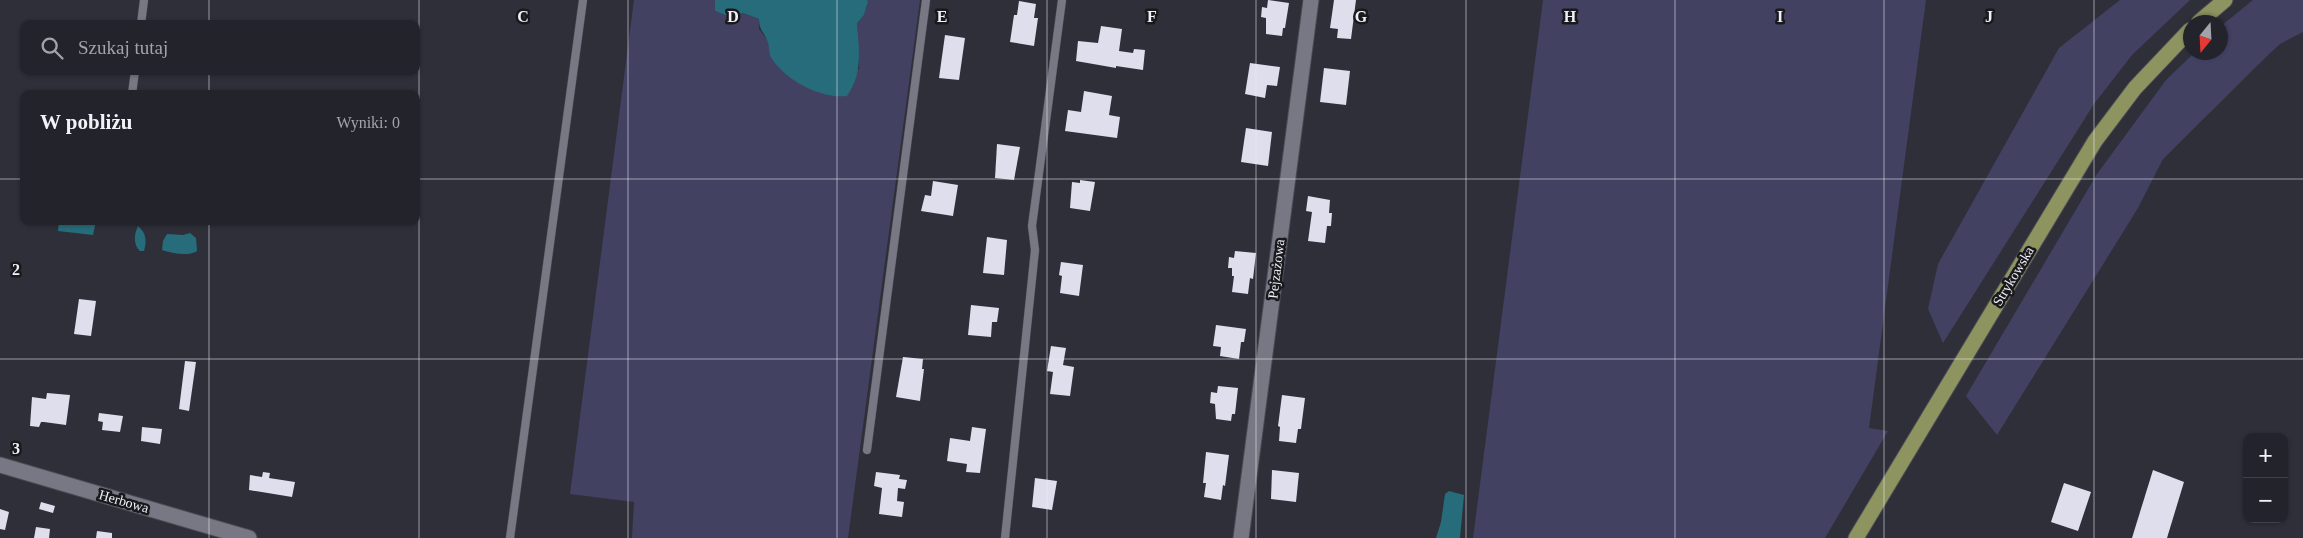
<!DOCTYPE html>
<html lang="pl">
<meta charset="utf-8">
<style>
:root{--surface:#23232c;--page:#2b2b34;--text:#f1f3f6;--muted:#a3a4a9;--line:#404048}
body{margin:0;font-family:Georgia,serif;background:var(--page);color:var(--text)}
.controls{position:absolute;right:15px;bottom:15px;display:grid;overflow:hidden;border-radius:10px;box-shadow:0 1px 4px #0004}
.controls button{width:45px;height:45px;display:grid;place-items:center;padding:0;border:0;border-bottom:1px solid var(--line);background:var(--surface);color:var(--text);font:25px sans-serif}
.compass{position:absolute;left:2183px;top:15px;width:45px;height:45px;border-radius:50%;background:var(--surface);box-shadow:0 1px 4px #0004;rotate:198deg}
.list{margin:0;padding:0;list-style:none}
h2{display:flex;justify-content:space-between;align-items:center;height:65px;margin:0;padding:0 20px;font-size:21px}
h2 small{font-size:16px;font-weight:400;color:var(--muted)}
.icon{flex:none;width:28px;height:28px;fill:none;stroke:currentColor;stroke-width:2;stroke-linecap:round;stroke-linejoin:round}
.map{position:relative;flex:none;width:2303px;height:538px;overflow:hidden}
.search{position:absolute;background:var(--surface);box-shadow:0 1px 4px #0004;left:20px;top:20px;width:400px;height:55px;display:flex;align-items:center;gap:12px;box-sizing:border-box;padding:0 18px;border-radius:10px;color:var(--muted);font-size:19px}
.panel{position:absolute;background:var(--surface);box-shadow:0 1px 4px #0004;left:20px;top:90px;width:400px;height:135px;border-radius:10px}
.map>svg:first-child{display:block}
.green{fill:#424162}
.water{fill:#276c7b}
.building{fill:#dedeed}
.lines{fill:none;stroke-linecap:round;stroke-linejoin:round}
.service-casing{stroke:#4b4b54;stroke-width:9}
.minor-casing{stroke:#4b4b54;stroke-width:17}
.primary-casing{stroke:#4b4b54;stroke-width:17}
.service{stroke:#787884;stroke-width:8}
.minor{stroke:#787884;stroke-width:15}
.primary{stroke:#8e9460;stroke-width:15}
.grid{fill:none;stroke:#f0f0f7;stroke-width:1;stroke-opacity:0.55}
.labels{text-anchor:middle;stroke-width:5;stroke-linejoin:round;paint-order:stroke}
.street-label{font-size:14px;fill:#f0f0f7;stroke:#18181d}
.grid-label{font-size:16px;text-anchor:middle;font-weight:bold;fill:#f0f0f7;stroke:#18181d;stroke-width:5;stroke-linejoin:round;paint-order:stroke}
</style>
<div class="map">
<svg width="2303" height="538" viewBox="0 0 2303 538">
<rect width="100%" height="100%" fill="#2f2f3a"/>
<!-- green -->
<g class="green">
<path d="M634 0H715V11L730 17 743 13 759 19V29L768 41 771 57 859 69 857 23 864 15 868 3 867 0H920L848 538H632L634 502 570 494Z"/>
<path d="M1543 0H1926L1869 428 1888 431 1825 538H1473Z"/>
<path d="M2120 0H2190L2132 55 2094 104 1943 343 1928 309 1938 264 2059 48Z"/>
<path d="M2253 0H2303V32L2280 44 2266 57 2163 159 2138 208 1997 435 1966 396 2097 174 2166 80 2194 53 2220 52 2221 26Z"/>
</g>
<!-- water -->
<g class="water">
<path d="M715 0H867L868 2 864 15 857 23C859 50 863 73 847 96 821 99 787 81 772 59 768 54 770 46 767 40 763 31 759 29 759 19L743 13 730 17 715 11Z"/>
<path d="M59 221H96L93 235 58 231Z"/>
<path d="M138 226C146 233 147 240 144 251H140C133 245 134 234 138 226Z"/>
<path d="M190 233 196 238 197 251C187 257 172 253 162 250L163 241 167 234 183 235Z"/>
<path d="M1449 491 1464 495 1460 538H1436L1441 522 1445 494Z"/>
</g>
<!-- building -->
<g class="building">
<path d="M1268 0 1289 3 1285 28H1283L1282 36 1266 34V18L1261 17 1262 7 1267 8Z"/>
<path d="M1334 0H1356L1351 39 1337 38 1338 29 1330 28Z"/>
<path d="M1019 1 1036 4 1034 18H1038L1034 46 1010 42 1014 15H1017Z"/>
<path d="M1101 26 1122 29 1119 51 1133 53 1134 49 1145 50 1143 70 1116 66V68L1076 61 1078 41 1098 43Z"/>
<path d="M945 35 965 38 959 80 939 78Z"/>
<path d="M1250 63 1280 67 1277 86 1267 85 1265 98 1245 94Z"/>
<path d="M1324 68 1350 71 1346 105 1320 102Z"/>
<path d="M1084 91 1112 96 1109 115 1120 117 1117 138 1065 131 1068 110 1081 112Z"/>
<path d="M1246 128 1272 132 1268 166 1241 162Z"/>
<path d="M997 144 1020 147 1014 180 995 178Z"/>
<path d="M1080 180 1095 182 1090 211 1070 208 1072 182 1080 183Z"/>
<path d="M933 181 958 185 953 216 921 211 925 195 931 196Z"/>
<path d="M1308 196 1330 200 1329 213H1332L1331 226H1327L1325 243 1308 241 1312 212 1306 211Z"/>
<path d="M987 237 1007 240 1004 275 983 273Z"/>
<path d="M1235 251 1256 253 1253 279 1250 278 1248 294 1232 292 1234 276H1232V268H1228L1229 257 1234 258Z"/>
<path d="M1061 262 1083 265 1079 296 1060 293 1062 276 1059 275Z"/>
<path d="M79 299 96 301 91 336 74 334Z"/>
<path d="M971 305 999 308 997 322H992L991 337 968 335Z"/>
<path d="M1216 325 1246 329 1244 342H1241L1239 359 1220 356 1221 347 1213 346Z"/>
<path d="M1051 346 1066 348 1063 365 1074 367 1070 396 1050 394 1053 372 1047 371Z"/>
<path d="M903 357 923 359 922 369H924L920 401 896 397Z"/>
<path d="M185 361 196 362 189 411 179 409Z"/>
<path d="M1218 386 1238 388 1235 414H1232L1231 421 1216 419 1215 404 1210 403 1211 392 1217 393Z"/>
<path d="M47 393 70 395 66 425 44 422H41L39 427 30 426 32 397 46 399Z"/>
<path d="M1282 395 1305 398 1301 429H1298L1296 443 1279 441 1280 427 1278 426Z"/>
<path d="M99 413 123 416 120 432 102 430 103 422 98 421Z"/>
<path d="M142 427 162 429 160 444 141 441Z"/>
<path d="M972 427 986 429 980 473 966 472 967 464 947 461 950 438 970 441Z"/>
<path d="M1206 452 1229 455 1225 486 1223 485 1221 500 1204 497 1206 483H1203Z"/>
<path d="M1272 470 1299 473 1296 502 1271 499Z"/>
<path d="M2153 470 2184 482 2167 538H2132Z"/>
<path d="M263 472 270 473 269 478 295 482 292 497 249 490 250 475 262 477Z"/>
<path d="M876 472 900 475 899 479 907 480 905 489 898 488 897 501 904 502 902 517 879 514 882 488 874 486Z"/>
<path d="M1035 478 1057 481 1052 510 1032 507Z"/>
<path d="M2064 483 2091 492 2078 531 2051 522Z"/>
<path d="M41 502 55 506 53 513 39 509Z"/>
<path d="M0 509 9 512 5 530 0 529Z"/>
<path d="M36 527 50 529 49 538H34Z"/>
<path d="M97 531 112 533V538H96Z"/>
</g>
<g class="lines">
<defs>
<g id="service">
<path d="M141 24 144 0"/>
<path d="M132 94 135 71"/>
<path d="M867 450 926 0"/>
<path d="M510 538 583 0"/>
<path d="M1005 538 1035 250 1032 226 1062 0"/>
</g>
<g id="minor">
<path d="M0 465 249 538"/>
<path d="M1241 538 1311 0"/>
</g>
<g id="primary">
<path d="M2199 22 2225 0"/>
<path d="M1856 538 2095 141 2135 88 2190 30"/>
</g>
</defs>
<!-- service casing -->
<use href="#service" class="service-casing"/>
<!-- minor casing -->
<use href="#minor" class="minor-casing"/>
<!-- primary casing -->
<use href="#primary" class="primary-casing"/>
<!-- service -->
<use href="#service" class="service"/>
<!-- minor -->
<use href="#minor" class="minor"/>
<!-- primary -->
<use href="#primary" class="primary"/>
</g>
<!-- grid -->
<path class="grid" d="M209 0V24M419 0V538M628 0V538M837 0V538M1047 0V538M1256 0V538M1466 0V538M1675 0V538M1884 0V538M2094 0V538M209 71V94M0 179H24M416 179H2303M209 221V538M0 359H2303"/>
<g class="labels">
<!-- street labels -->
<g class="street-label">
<text transform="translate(1276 269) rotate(-83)" y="5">Pejzażowa</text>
<text transform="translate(2013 276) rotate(-59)" y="5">Strykowska</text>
<text transform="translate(124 501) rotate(16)" y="5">Herbowa</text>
</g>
</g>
<g class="grid-label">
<text x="523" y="22">C</text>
<text x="733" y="22">D</text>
<text x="942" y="22">E</text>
<text x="1152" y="22">F</text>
<text x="1361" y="22">G</text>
<text x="1570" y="22">H</text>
<text x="1780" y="22">I</text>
<text x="1989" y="22">J</text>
<text x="16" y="275">2</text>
<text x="16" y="454">3</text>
</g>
</svg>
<div class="controls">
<button>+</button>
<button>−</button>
</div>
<svg class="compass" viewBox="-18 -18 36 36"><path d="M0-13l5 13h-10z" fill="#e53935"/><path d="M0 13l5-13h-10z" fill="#a3a4a9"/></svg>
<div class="search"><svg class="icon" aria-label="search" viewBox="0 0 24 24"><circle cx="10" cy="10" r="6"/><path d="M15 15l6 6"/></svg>Szukaj tutaj</div>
<section class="panel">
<h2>W pobliżu<small>Wyniki: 0</small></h2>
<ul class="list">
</ul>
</section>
</div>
